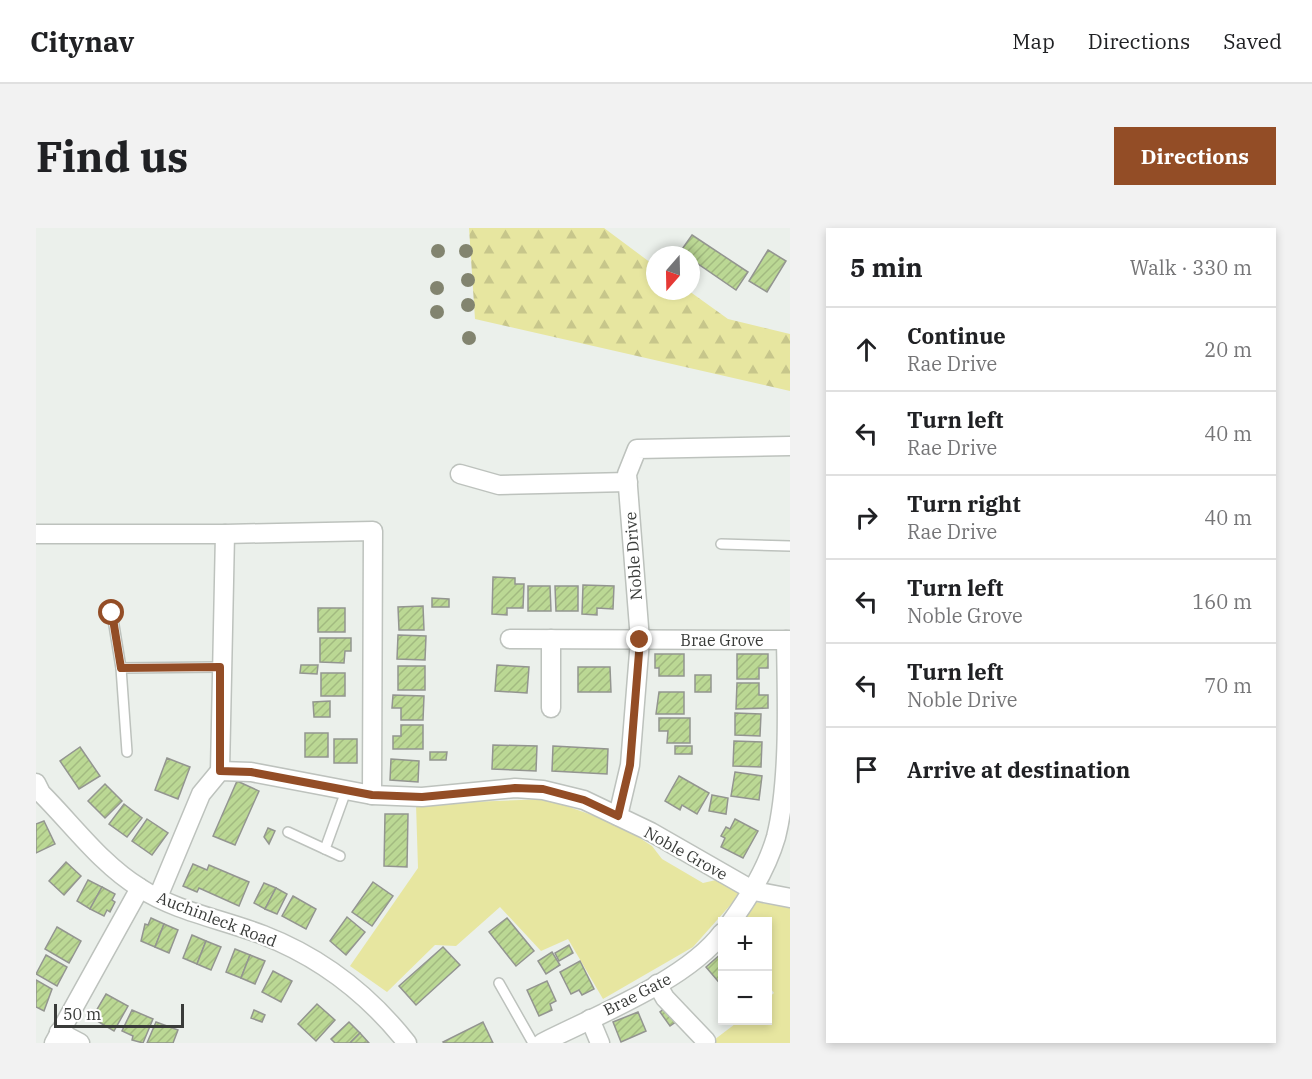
<!DOCTYPE html>
<meta charset="utf-8">
<style>
:root{--surface:#fff;--page:#f2f2f2;--text:#202124;--muted:#757577;--line:#e0e0e0;--accent:#934d26}
body{margin:0;font-family:"IBM Plex Serif",serif;background:var(--page);color:var(--text)}
.controls{position:absolute;right:18px;bottom:18px;display:grid;overflow:hidden;border-radius:0px;box-shadow:0 3px 9px #0003}
.controls button{width:54px;height:54px;display:grid;place-items:center;padding:0;border:0;border-bottom:2px solid var(--line);background:var(--surface);color:var(--text);font:30px sans-serif}
.compass{position:absolute;left:610px;top:18px;width:54px;height:54px;border-radius:50%;background:var(--surface);box-shadow:0 3px 9px #0003;rotate:200deg}
.scale{position:absolute;left:18px;bottom:15px;width:130px;box-sizing:border-box;padding-left:6px;border:3px solid #393b39;border-top:0;font-size:16px;line-height:21px;white-space:nowrap;color:#393b39;-webkit-text-stroke:4px #fff;paint-order:stroke}
.stop{position:absolute;width:18px;height:18px;margin:-14px;border:4px solid #934d26;border-radius:50%;background:#fff}
.stop.end{background:#934d26;border-color:#fff;box-shadow:0 2px 6px #0008}
.list{margin:0;padding:0;list-style:none}
h2{display:flex;justify-content:space-between;align-items:center;height:78px;margin:0;padding:0 24px;font-size:26px}
h2 small{font-size:20px;font-weight:400;color:var(--muted)}
.list li{display:grid;grid-template-columns:39px 1fr auto;gap:18px;align-items:center;box-sizing:border-box;height:84px;padding:0 24px;border-top:2px solid var(--line)}
.list b{display:block;font-size:22px;white-space:nowrap}
.list p{margin:0;font-size:20px;white-space:nowrap;color:var(--muted)}
.list em{font-size:20px;font-style:normal;color:var(--muted)}
.icon{flex:none;width:33px;height:33px;fill:none;stroke:currentColor;stroke-width:2;stroke-linecap:round;stroke-linejoin:round}
.map{position:relative;flex:none;width:754px;height:815px;overflow:hidden;border-radius:0px}
header{display:flex;align-items:center;gap:36px;box-sizing:border-box;height:84px;padding:0 30px;background:var(--surface);border-bottom:2px solid var(--line)}
header strong{font-size:28px}
nav{display:flex;gap:33px;margin-inline-start:auto;font-size:21px}
.intro{display:flex;align-items:center;justify-content:space-between;box-sizing:border-box;height:144px;padding:0 36px}
h1{margin:0;font-size:42px}
.button{padding:15px 27px;border-radius:0px;background:var(--accent);color:#fff;font-size:21px;font-weight:700}
main{display:flex;gap:36px;padding:0 36px}
aside{flex:1;background:var(--surface);border-radius:0px;box-shadow:0 3px 9px #0003}
.map>svg:first-child{display:block}
.forest{fill:url(#forest-firs)}
.park{fill:#e7e6a0}
.building{fill:url(#building-hatch);stroke:#939590;stroke-width:1.5}
.lines{fill:none;stroke-linecap:round;stroke-linejoin:round}
.lane-casing{stroke:#bdc2bd;stroke-width:12}
.street-casing{stroke:#bdc2bd;stroke-width:21}
.lane{stroke:#fff;stroke-width:9}
.street{stroke:#fff;stroke-width:18}
.tree{fill:#82846f}
.route{stroke:#934d26;stroke-width:8}
.labels{text-anchor:middle;stroke-width:4.5;stroke-linejoin:round;paint-order:stroke}
.street-label{font-size:16px;fill:#393b39;stroke:#fff}
</style>
<header>
<strong>Citynav</strong>
<nav><a>Map</a><a>Directions</a><a>Saved</a></nav>
</header>
<div class="intro"><h1>Find us</h1><a class="button">Directions</a></div>
<main>
<div class="map">
<svg width="754" height="815" viewBox="0 0 754 815">
<defs>
<pattern id="forest-firs" width="22" height="20" patternUnits="userSpaceOnUse" patternTransform="scale(1.5)"><rect width="22" height="20" fill="#e7e6a0"/><path d="M5 1l3.5 6h-7zM16 11l3.5 6h-7z" fill="#c7c68b"/></pattern>
<pattern id="building-hatch" width="6" height="6" patternUnits="userSpaceOnUse" patternTransform="scale(1.5)"><rect width="6" height="6" fill="#bbd894"/><path d="M-1 1l2-2M0 6l6-6M5 7l2-2" fill="none" stroke="#a2ba80"/></pattern>
</defs>
<rect width="100%" height="100%" fill="#ebf0eb"/>
<!-- forest -->
<path class="forest" d="M433 0H568L619 38V63H653L692 91 754 106V163L439 91Z"/>
<!-- park -->
<g class="park">
<path d="M510 571 582 596 616 618 626 631 667 655 680 652 706 664 657 719 567 771 532 711 505 723 464 679 420 718 399 717 351 764 314 738 382 640 380 576Z"/>
<path d="M719 674 754 679V815H674L703 793 732 792V770L738 765 732 757V694L703 693Z"/>
</g>
<!-- building -->
<g class="building">
<path d="M656 7 712 44 700 62 655 31V27L644 24Z"/>
<path d="M732 22 750 33 731 64 713 53Z"/>
<path d="M457 349 479 350V356H488L487 380H471V387L456 386Z"/>
<path d="M547 357 578 358 577 381 561 380V387L546 386Z"/>
<path d="M492 358H514L515 383H492Z"/>
<path d="M519 358H542V383H520Z"/>
<path d="M396 370 413 371V379H396Z"/>
<path d="M387 378 388 402H363L362 379Z"/>
<rect x="282" y="380" width="27" height="24"/>
<path d="M362 407 390 408 389 432 361 431Z"/>
<path d="M284 410H315V423H309L308 435 284 434Z"/>
<path d="M619 426H648V448H623V440H619Z"/>
<path d="M701 426H732V440H723V451H701Z"/>
<path d="M265 437H282L281 446 264 445Z"/>
<path d="M461 437 493 439 491 465 459 463Z"/>
<rect x="362" y="438" width="27" height="24"/>
<path d="M542 439H574L575 464H542Z"/>
<rect x="285" y="445" width="24" height="23"/>
<rect x="659" y="447" width="16" height="17"/>
<path d="M701 455H723V467H732V480L700 481Z"/>
<path d="M623 464H648V486H620Z"/>
<path d="M357 467 388 468 387 492H365V480H356Z"/>
<path d="M294 473V489H278L277 474Z"/>
<path d="M699 485 725 486 724 508 699 507Z"/>
<path d="M623 490H654V515H631L632 503H623Z"/>
<path d="M365 497H387V521H357V508H365Z"/>
<rect x="269" y="505" width="23" height="24"/>
<rect x="298" y="511" width="23" height="24"/>
<path d="M698 513 726 514 725 539 697 538Z"/>
<path d="M457 517 501 518 500 543 456 541Z"/>
<path d="M517 518 572 521 571 546 516 543Z"/>
<rect x="639" y="518" width="17" height="8"/>
<path d="M44 519 64 548 43 561 24 533Z"/>
<path d="M394 524H411L410 532H394Z"/>
<path d="M131 530 154 539 142 571 119 562Z"/>
<path d="M355 531 383 533 382 554 354 552Z"/>
<path d="M699 544 726 548 723 572 695 568Z"/>
<path d="M643 548 673 565 661 586 646 577 644 582 629 573Z"/>
<path d="M201 553 223 563 199 617 177 608Z"/>
<path d="M69 556 86 573 69 590 52 573Z"/>
<path d="M676 567 692 570 690 586 673 583Z"/>
<path d="M88 576 106 590 91 609 73 596Z"/>
<path d="M349 586H372L371 639 348 638Z"/>
<path d="M111 591 132 605 116 627 96 613Z"/>
<path d="M699 591 722 603 707 630 685 619 689 610 685 608 690 599 694 601Z"/>
<path d="M8 593 19 616 0 625V596Z"/>
<path d="M232 600 239 603 233 616 228 609Z"/>
<path d="M30 634 45 648 28 667 13 653Z"/>
<path d="M157 636 171 642 173 637 213 654 203 678 163 660 161 664 147 658Z"/>
<path d="M52 652 66 659 54 681 41 673Z"/>
<path d="M337 654 357 668 336 698 316 684Z"/>
<path d="M228 655 240 660 229 681 218 675Z"/>
<path d="M66 659 79 666 76 672 79 674 74 684 71 682 68 688 54 681Z"/>
<path d="M240 660 251 666 241 686 229 681Z"/>
<path d="M257 668 280 681 270 701 246 688Z"/>
<path d="M311 689 329 704 310 727 294 713Z"/>
<path d="M115 690 128 696 119 719 105 713 109 696 112 697Z"/>
<path d="M471 690 498 723 480 738 453 704Z"/>
<path d="M128 696 142 702 133 725 119 719Z"/>
<path d="M21 699 45 713 33 735 9 721Z"/>
<path d="M156 707 170 713 161 736 147 730Z"/>
<path d="M170 713 185 719 175 742 161 736Z"/>
<path d="M533 717 537 725 523 733 519 725Z"/>
<path d="M407 719 424 737 380 777 363 758Z"/>
<path d="M199 721 214 727 205 750 190 744Z"/>
<path d="M516 724 524 737 510 746 502 733Z"/>
<path d="M686 725V758L670 739Z"/>
<path d="M10 727 31 739 21 758 0 746Z"/>
<path d="M214 727 229 733 219 756 205 750Z"/>
<path d="M544 733 558 761 546 767 543 762 535 766 524 744Z"/>
<path d="M237 743 256 753 245 774 226 764Z"/>
<path d="M0 752 16 761 8 783 0 779Z"/>
<path d="M511 753 520 773 514 776 516 782 503 788 491 762Z"/>
<path d="M70 766 92 778 78 803 56 790Z"/>
<path d="M281 776 299 792 280 813 262 796Z"/>
<path d="M630 779 641 793 634 798 624 784Z"/>
<path d="M96 782 117 791 107 815 96 812 97 808 86 803Z"/>
<path d="M218 782 229 787 226 794 215 790Z"/>
<path d="M602 784 610 803 585 814 577 794Z"/>
<path d="M120 794 142 802 137 815H111Z"/>
<path d="M313 794 324 805 314 815H299L295 811Z"/>
<path d="M447 794 457 815H408L407 814Z"/>
<path d="M324 805 333 815H314Z"/>
</g>
<g class="lines">
<defs>
<g id="lane">
<path d="M685 316 754 318"/>
<path d="M76 385 85 440 91 524"/>
<path d="M85 440 184 439"/>
<path d="M252 604 304 628"/>
<path d="M289 621 310 563"/>
<path d="M463 755 497 815"/>
</g>
<g id="street">
<path d="M424 246 463 257 592 254"/>
<path d="M0 306H189L337 303 336 567"/>
<path d="M474 411 754 412"/>
<path d="M515 411V480"/>
<path d="M184 543 189 306"/>
<path d="M0 555 5 565C37 597 65 636 104 660 141 684 186 691 227 707 284 729 333 767 371 815"/>
<path d="M582 588 594 537 604 412 591 246 601 221 754 218"/>
<path d="M122 669 165 566 184 543 215 544 336 567 386 569 479 560 507 562 548 572 615 604 718 663 754 670"/>
<path d="M695 694C714 668 731 640 740 609 754 553 751 471 750 412"/>
<path d="M621 756 629 770 670 813"/>
<path d="M554 791 564 815"/>
<path d="M23 804 44 815"/>
<path d="M18 815 104 660"/>
<path d="M506 815C559 788 651 752 686 705"/>
</g>
</defs>
<!-- lane casing -->
<use href="#lane" class="lane-casing"/>
<!-- street casing -->
<use href="#street" class="street-casing"/>
<!-- lane -->
<use href="#lane" class="lane"/>
<!-- street -->
<use href="#street" class="street"/>
</g>
<!-- trees -->
<g class="tree">
<circle cx="402" cy="23" r="7"/>
<circle cx="430" cy="23" r="7"/>
<circle cx="432" cy="52" r="7"/>
<circle cx="401" cy="60" r="7"/>
<circle cx="432" cy="77" r="7"/>
<circle cx="401" cy="84" r="7"/>
<circle cx="433" cy="110" r="7"/>
</g>
<g class="lines">
<!-- route -->
<path class="route" d="M76 385 85 440 184 439V543L215 544 336 567 386 569 479 560 507 561 548 572 582 588 594 537 604 412"/>
</g>
<g class="labels">
<!-- street labels -->
<g class="street-label">
<text transform="translate(597 328) rotate(-94)" y="6">Noble Drive</text>
<text x="686" y="418">Brae Grove</text>
<text transform="translate(650 625) rotate(29)" y="6">Noble Grove</text>
<text transform="translate(181 691) rotate(21)" y="6">Auchinleck Road</text>
<text transform="translate(601 766) rotate(-27)" y="6">Brae Gate</text>
</g>
</g>
</svg>
<div class="controls">
<button>+</button>
<button>−</button>
</div>
<svg class="compass" viewBox="-18 -18 36 36"><path d="M0-13l5 13h-10z" fill="#e53935"/><path d="M0 13l5-13h-10z" fill="#757577"/></svg>
<div class="scale">50 m</div>
<div class="stop" style="left:76px;top:385px"></div>
<div class="stop end" style="left:604px;top:412px"></div>
</div>
<aside>
<h2>5 min<small>Walk · 330 m</small></h2>
<ul class="list">
<li><svg class="icon" aria-label="ahead" viewBox="0 0 24 24"><path d="M12 20V5M6 11l6-6 6 6"/></svg><div><b>Continue</b><p>Rae Drive</p></div><em>20 m</em></li>
<li><svg class="icon" aria-label="left" viewBox="0 0 24 24"><path d="M17 20v-9H6M10 6l-5 5 5 5"/></svg><div><b>Turn left</b><p>Rae Drive</p></div><em>40 m</em></li>
<li><svg class="icon" aria-label="right" viewBox="0 0 24 24"><path d="M7 20v-9h11M14 6l5 5-5 5"/></svg><div><b>Turn right</b><p>Rae Drive</p></div><em>40 m</em></li>
<li><svg class="icon" aria-label="left" viewBox="0 0 24 24"><path d="M17 20v-9H6M10 6l-5 5 5 5"/></svg><div><b>Turn left</b><p>Noble Grove</p></div><em>160 m</em></li>
<li><svg class="icon" aria-label="left" viewBox="0 0 24 24"><path d="M17 20v-9H6M10 6l-5 5 5 5"/></svg><div><b>Turn left</b><p>Noble Drive</p></div><em>70 m</em></li>
<li><svg class="icon" aria-label="arrive" viewBox="0 0 24 24"><path d="M6 21V4h12l-3 4 3 4H6"/></svg><div><b>Arrive at destination</b></div></li>
</ul>
</aside>
</main>
